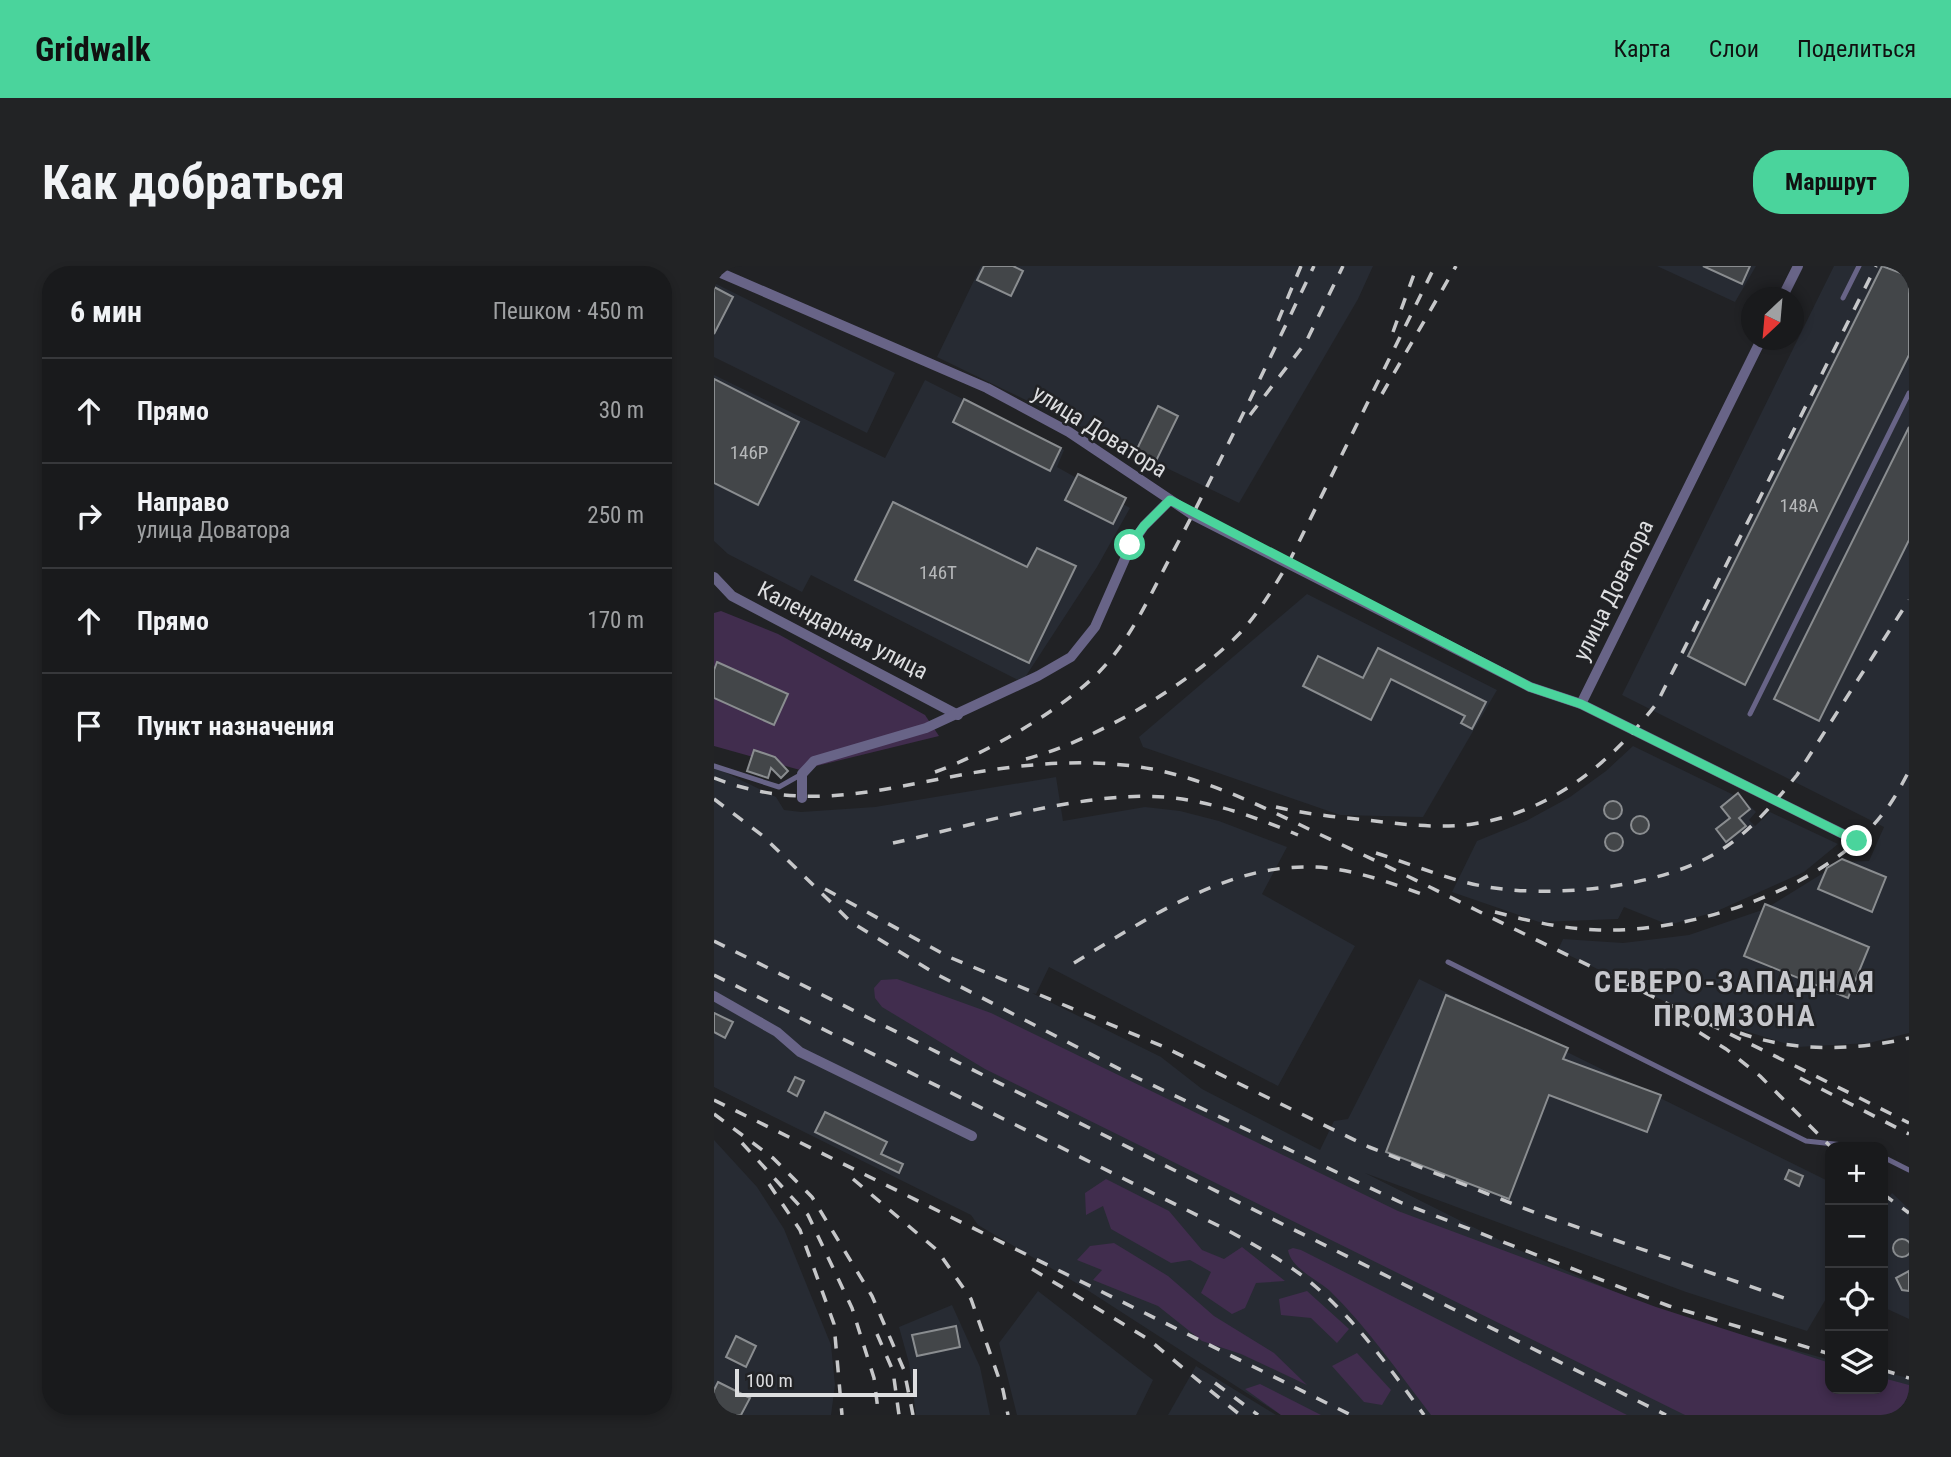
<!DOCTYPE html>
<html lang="ru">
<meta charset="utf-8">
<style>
:root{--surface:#191a1c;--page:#222325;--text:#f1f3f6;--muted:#9fa1a3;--line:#37383b;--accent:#4ad49c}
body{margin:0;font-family:"Roboto Condensed",sans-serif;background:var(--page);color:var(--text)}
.controls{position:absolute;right:21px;bottom:21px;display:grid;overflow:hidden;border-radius:14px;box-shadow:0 4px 10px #0003}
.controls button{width:63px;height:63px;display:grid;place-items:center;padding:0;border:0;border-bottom:2px solid var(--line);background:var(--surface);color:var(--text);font:35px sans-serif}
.compass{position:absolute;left:1027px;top:21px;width:63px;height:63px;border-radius:50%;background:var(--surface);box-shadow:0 4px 10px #0003;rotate:206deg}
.scale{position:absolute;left:21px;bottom:18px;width:182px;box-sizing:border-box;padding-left:7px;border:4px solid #dddee0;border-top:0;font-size:19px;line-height:24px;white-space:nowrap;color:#dddee0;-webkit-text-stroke:5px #212225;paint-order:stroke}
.stop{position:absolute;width:21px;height:21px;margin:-16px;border:5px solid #4ad49c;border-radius:50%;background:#fff}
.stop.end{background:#4ad49c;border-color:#fff;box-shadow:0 2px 7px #0008}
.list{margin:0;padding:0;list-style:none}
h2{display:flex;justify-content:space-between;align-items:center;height:91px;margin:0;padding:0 28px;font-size:30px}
h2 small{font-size:23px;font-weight:400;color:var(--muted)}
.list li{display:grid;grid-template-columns:46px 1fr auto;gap:21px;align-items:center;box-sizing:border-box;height:105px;padding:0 28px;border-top:2px solid var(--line)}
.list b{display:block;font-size:26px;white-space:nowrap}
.list p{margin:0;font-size:23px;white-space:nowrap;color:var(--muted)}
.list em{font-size:23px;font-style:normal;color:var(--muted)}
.icon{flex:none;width:38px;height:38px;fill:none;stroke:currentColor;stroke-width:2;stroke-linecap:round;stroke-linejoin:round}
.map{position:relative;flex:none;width:1195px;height:1149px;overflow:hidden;border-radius:28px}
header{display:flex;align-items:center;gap:42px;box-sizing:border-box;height:98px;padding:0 35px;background:var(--accent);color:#111}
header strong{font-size:33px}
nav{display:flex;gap:38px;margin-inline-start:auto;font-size:24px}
.intro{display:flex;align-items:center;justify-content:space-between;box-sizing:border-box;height:168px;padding:0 42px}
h1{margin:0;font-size:49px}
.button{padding:18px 32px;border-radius:28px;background:var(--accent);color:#111;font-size:24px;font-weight:700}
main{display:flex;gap:42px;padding:0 42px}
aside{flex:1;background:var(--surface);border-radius:28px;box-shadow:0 4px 10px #0003}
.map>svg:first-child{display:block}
.built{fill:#272b33}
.green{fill:#412d4e}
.building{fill:#434649;stroke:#8a8d90;stroke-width:2}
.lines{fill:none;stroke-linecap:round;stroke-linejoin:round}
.lane{stroke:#686487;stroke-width:5}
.street{stroke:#686487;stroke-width:10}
.rail{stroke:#c6c7c9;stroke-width:3.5;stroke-dasharray:12 12;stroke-linecap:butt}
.route{stroke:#4ad49c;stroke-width:9}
.labels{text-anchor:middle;stroke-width:5;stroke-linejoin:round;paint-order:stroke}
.number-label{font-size:19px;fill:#b6b8ba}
.street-label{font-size:23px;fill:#dddee0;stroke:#212225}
.district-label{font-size:30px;font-weight:bold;letter-spacing:2px;fill:#c7c8cd;stroke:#212225}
</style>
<header>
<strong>Gridwalk</strong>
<nav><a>Карта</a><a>Слои</a><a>Поделиться</a></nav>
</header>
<div class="intro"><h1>Как добраться</h1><a class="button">Маршрут</a></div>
<main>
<aside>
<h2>6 мин<small>Пешком · 450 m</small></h2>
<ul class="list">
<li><svg class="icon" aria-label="ahead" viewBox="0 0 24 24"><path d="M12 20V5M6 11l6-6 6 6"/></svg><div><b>Прямо</b></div><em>30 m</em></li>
<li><svg class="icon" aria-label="right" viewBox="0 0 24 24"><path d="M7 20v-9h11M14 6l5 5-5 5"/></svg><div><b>Направо</b><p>улица Доватора</p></div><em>250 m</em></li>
<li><svg class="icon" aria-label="ahead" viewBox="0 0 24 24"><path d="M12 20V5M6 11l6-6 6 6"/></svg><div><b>Прямо</b></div><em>170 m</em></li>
<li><svg class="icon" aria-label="arrive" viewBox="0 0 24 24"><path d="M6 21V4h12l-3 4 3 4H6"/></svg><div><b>Пункт назначения</b></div></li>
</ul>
</aside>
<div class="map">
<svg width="1195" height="1149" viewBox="0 0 1195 1149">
<rect width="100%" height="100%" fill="#212225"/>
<!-- built -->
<g class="built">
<path d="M267 0H659L644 33 525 237 223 91Z"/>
<path d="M943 0H1042L1021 36Z"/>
<path d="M1120 0H1195V767L1155 777 1083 781 979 749 844 684 849 673 909 677 975 669 1051 643 1127 596 1155 595 1170 561 908 429Z"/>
<path d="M0 17 181 107 153 167 0 91Z"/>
<path d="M0 109 171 192 211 114 350 184 343 201 416 242 383 301 308 416 97 309 88 326 14 288 0 275Z"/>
<path d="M593 328 783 424 709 551 626 549 429 481 425 471Z"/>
<path d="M919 480 1030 534 1042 546 1035 554 1041 560 1056 546 1124 578 1090 606 1001 646 955 659 910 641 904 653 825 656 738 626 763 575 812 555 856 531 892 505Z"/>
<path d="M0 501 62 531 70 544 87 546 161 541 342 511 349 555 431 541 466 545 505 555 573 581 548 628 641 680 564 820 335 701 322 728 318 727 447 791 488 823 606 884 620 855 634 853 705 713 1116 916V1026L1093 1065 972 1026 651 907 805 984 947 1046 1116 1094V1123H1169V1106L1195 1112V1149H567L364 1018 264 959 257 949 0 821Z"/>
<path d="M0 874 43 921 70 963 117 1079 121 1119 117 1149H0Z"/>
<path d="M1178 927 1195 943V1053L1169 1041V940Z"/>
<path d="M324 1025 439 1114 422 1149H303L285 1077Z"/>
<path d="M238 1039 266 1101 276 1149H202L195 1097 185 1061Z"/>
<path d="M482 1100 562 1149H454Z"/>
</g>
<!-- green -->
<g class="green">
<path d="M7 345 64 368 211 449 225 470 86 504 0 480V347Z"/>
<path d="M183 713 277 747 684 945 942 1041 1116 1097V1123H1169V1112L1195 1119V1149H971L271 803 168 741 161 732 160 722 167 714Z"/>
<path d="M392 913 455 945 488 984 510 993 528 981 571 1015 542 1017 531 1042 518 1048 487 1027 497 1006 476 994 457 997 397 963 389 940 372 949 371 927Z"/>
<path d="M400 977 454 1010 500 1050 560 1087 593 1119 527 1088 488 1075 444 1040 379 1014 388 1004 363 994 376 980Z"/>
<path d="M579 982 587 984 913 1149H717C684 1106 654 1062 615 1024 602 1013 577 1002 574 984Z"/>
<path d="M593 1025 635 1063 623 1077 597 1052 567 1049 565 1033Z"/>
<path d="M643 1087 677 1124 668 1139 650 1136 618 1100Z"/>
<path d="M546 1118 607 1149H567L531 1123Z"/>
</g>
<!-- building -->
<g class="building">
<path d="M270 0H299L309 5 297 30 263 14Z"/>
<path d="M989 0H1036L1028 18Z"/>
<path d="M1168 0 1195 10V89L1031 419 974 390Z"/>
<path d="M0 21 19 31 0 68Z"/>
<path d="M0 113 85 156 44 239 0 217Z"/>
<path d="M250 133 347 182 336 205 239 156Z"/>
<path d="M444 140 464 150 441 197 421 187Z"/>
<path d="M1195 161V274L1105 455 1060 433Z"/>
<path d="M364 208 412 232 399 258 351 234Z"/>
<path d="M179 236 313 301 323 282 362 300 315 397 141 314Z"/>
<path d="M664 382 772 436 758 463 747 457 751 450 677 413 657 454 589 420 604 390 649 412Z"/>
<path d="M3 396 74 428 60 459 0 432V404Z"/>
<path d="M40 484 61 491 74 505 67 512 57 502 54 512 33 505Z"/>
<path d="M1024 527 1036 543 1025 552 1032 560 1012 576 1002 563 1016 552 1007 541Z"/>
<circle cx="899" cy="544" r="9"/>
<circle cx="926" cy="559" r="9"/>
<circle cx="900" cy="576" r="9"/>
<path d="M1128 593 1172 611 1158 646 1104 623 1113 602Z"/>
<path d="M1051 638 1155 681 1134 732 1030 690Z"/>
<path d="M732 729 854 782 849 793 947 829 933 866 835 829 795 933 672 886Z"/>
<path d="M0 747 19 756 11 772 0 766Z"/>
<path d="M81 811 90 815 83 830 74 825Z"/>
<path d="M111 846 173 876 167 888 189 898 185 907 101 866Z"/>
<path d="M1075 904 1089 910 1085 920 1071 913Z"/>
<circle cx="1188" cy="982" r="9"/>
<path d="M1195 1005V1025L1188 1024 1182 1012Z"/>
<path d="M242 1060 246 1081 203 1090 198 1069Z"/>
<path d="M22 1070 42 1080 32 1101 12 1091Z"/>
<path d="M4 1116 36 1132 27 1149H0V1124Z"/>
</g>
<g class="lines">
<!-- lane -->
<g class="lane">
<path d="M1129 32 1145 0"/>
<path d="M1036 448 1195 127"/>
<path d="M0 500 65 521 88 508"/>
<path d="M734 696 1092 875 1148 881"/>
<path d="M1169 891 1195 904"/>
</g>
<!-- street -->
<g class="street">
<path d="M0 4 273 122 355 166 479 249 816 421 867 438 1143 575"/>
<path d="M1068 32 1084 0"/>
<path d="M0 311 18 330 244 449"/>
<path d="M867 438 1047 74"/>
<path d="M88 532V508L100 495 212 462 324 410 357 391 381 361 417 279 430 260 456 234"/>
<path d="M0 730 63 766 86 786 258 870"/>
</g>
<!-- rail -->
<g class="rail">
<path d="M564 55 587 0"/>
<path d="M679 66 703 0"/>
<path d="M668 128 742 0"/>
<path d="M536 149 592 76 629 0"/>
<path d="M312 493C380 475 475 419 525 368 545 347 559 322 574 298L721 0"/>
<path d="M221 506C271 488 346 445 384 407 417 374 437 327 459 286 509 192 554 96 600 0"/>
<path d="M0 512C91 547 162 524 252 508 313 497 378 492 438 503 498 515 551 542 605 568 654 591 702 614 750 638 898 712 1048 782 1195 857"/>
<path d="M0 533 49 570 137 656 222 708 417 809 688 937 955 1040 1116 1088"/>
<path d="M562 541C591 548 622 551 652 554 687 558 724 563 759 558 837 546 896 498 943 437L1162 0"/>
<path d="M179 577C261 559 369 525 451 531 497 535 542 551 584 569"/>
<path d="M662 587C697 598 732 613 768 620 837 633 948 622 1007 584 1037 565 1061 536 1083 509L1195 334"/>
<path d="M111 623 235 691 448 780 655 881 822 947 1079 1035"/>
<path d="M781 646C815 655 849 663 885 664 977 667 1108 624 1167 550 1179 536 1187 520 1195 505"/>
<path d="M0 675 952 1149"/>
<path d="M360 697C435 652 520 592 613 602 649 606 682 619 716 631"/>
<path d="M0 709 511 963C542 980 575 997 602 1021 645 1058 677 1104 710 1149"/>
<path d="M965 754 1012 783 1046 810 1117 881"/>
<path d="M1026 767C1079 786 1140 785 1195 772"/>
<path d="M1086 812 1195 868"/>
<path d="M0 834 637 1149"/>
<path d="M0 848 59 892 98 931 158 1030 190 1104 199 1149"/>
<path d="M28 877 94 949 138 1042 160 1112 164 1144"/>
<path d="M139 913 223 984 257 1033 289 1124 294 1149"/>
<path d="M55 918 86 964 120 1058 128 1149"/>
<path d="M1169 928 1195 947"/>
<path d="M318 1003 434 1073 526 1149"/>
<path d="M163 1068 179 1105 185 1149"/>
<path d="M1169 1104 1195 1112"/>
<path d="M501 1117 544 1149"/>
</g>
</g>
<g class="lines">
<!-- route -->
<path class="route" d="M416 279 430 260 456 234 816 421 867 438 1143 575"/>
</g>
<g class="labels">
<!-- number labels -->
<g class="number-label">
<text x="35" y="193">146Р</text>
<text x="1085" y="246">148А</text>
<text x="224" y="313">146Т</text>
</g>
<!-- street labels -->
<g class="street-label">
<text transform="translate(386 165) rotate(32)" y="8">улица Доватора</text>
<text transform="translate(899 324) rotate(-64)" y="8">улица Доватора</text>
<text transform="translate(129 364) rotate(27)" y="8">Календарная улица</text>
</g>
<!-- district labels -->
<g class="district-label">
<text x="1021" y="726">СЕВЕРО-ЗАПАДНАЯ<tspan x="1021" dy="34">ПРОМЗОНА</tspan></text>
</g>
</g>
</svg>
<div class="controls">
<button>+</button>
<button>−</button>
<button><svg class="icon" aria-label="locate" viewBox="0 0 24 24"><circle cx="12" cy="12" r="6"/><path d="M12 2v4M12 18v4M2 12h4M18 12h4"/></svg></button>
<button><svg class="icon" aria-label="layers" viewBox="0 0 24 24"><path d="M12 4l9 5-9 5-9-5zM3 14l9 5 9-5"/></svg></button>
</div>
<svg class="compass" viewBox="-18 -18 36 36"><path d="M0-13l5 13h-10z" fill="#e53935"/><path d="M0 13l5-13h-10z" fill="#9fa1a3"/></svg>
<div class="scale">100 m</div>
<div class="stop" style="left:416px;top:279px"></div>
<div class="stop end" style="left:1143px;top:575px"></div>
</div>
</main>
